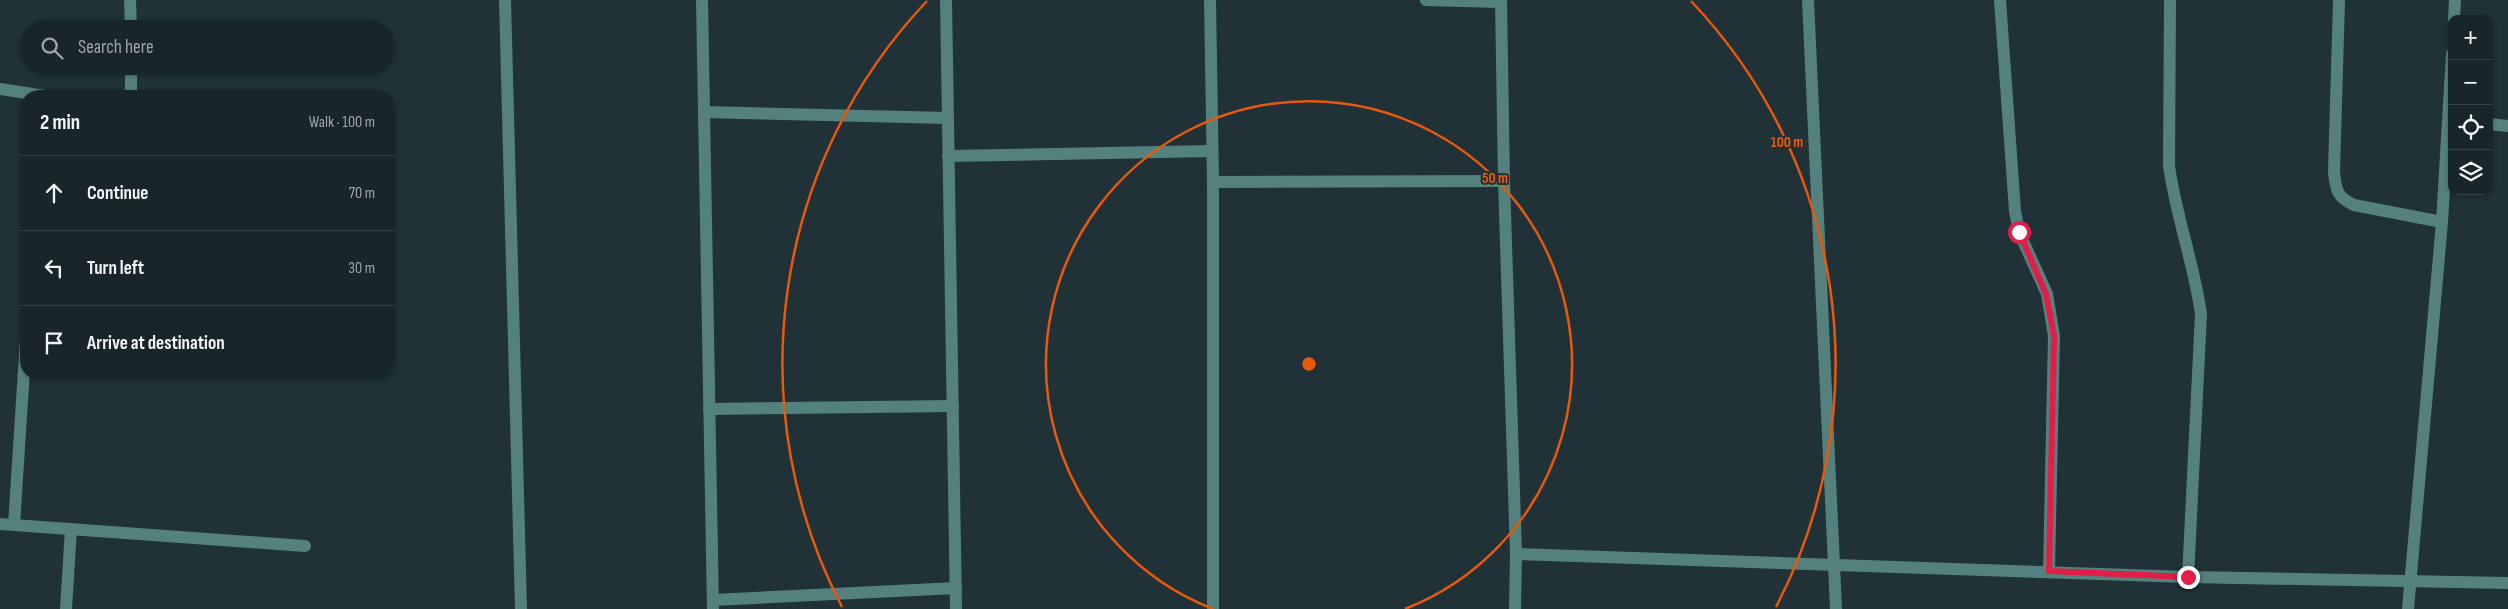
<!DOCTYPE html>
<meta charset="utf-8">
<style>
:root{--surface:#182629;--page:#253235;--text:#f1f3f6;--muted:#9fa5a8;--line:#364346}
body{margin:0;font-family:"Sofia Sans Condensed",sans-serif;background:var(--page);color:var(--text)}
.controls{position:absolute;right:15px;top:15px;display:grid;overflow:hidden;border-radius:10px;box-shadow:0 1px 4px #0004}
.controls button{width:45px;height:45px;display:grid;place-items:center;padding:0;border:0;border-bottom:1px solid var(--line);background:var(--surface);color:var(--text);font:25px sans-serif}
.stop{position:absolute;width:15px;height:15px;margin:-11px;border:4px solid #e11d48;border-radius:50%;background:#fff}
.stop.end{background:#e11d48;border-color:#fff;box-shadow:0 1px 5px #0008}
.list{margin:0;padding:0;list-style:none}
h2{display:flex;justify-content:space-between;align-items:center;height:65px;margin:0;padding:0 20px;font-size:21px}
h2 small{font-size:16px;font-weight:400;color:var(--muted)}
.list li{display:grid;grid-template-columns:32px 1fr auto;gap:15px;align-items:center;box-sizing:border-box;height:75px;padding:0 20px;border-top:1px solid var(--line)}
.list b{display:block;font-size:19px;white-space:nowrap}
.list em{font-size:16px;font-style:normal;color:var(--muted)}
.icon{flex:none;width:28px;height:28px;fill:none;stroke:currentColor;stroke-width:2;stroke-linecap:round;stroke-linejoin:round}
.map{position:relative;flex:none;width:2508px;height:609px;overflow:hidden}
.search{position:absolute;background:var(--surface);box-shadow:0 1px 4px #0004;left:20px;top:20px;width:375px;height:55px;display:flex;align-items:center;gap:12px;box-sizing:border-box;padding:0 18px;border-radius:28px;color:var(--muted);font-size:19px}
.panel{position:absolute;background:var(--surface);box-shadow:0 1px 4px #0004;left:20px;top:90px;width:375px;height:290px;border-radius:20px}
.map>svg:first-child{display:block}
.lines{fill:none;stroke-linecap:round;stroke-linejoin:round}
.minor{stroke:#54817d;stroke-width:12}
.route{stroke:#e11d48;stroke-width:6}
.ring{fill:none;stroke:#e8590c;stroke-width:2.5}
.centre{fill:#e8590c;stroke:#203237;stroke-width:2.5}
.ring-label{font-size:15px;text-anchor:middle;font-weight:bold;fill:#e8590c;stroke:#203237;stroke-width:4;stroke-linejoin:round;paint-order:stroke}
</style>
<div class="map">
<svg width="2508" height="609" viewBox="0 0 2508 609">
<rect width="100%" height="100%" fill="#203237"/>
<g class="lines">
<!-- minor -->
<g class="minor">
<path d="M130 0 131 29"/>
<path d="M505 0 521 609"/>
<path d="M702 0 713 609"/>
<path d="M946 0 956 609"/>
<path d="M1210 0 1213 182V609"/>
<path d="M1426 0 1501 2"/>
<path d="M1501 0 1504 181 1516 554 1515 609"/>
<path d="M1808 0 1836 609"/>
<path d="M2000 0 2015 211 2019 232 2047 294 2054 336 2049 571"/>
<path d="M2170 0 2169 166C2176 216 2194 264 2201 314L2188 577"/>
<path d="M2339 0 2334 172C2336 191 2337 197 2354 205L2442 222"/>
<path d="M2454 19 2455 0"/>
<path d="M0 89 45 96"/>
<path d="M128 96 131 90V66"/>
<path d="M704 112 948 118"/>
<path d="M2489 124 2508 126"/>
<path d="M948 156 1212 151"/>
<path d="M1213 182 1504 181"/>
<path d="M709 409 953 406"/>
<path d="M0 524 305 546"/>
<path d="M14 525 26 339"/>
<path d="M1516 554 2188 577 2508 583"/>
<path d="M713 600 956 588"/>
<path d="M66 609 71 529"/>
<path d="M2408 609 2442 222 2452 54"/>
</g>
</g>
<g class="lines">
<!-- route -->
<path class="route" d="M2019 232 2046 294 2054 336 2049 571 2188 577"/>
</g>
<!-- distance rings -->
<g class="ring">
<path d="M1213 609A263 263 0 1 1 1405 609"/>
<path d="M842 607A527 527 0 0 1 927 1M1691 1A527 527 0 0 1 1776 607"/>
</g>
<circle cx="1309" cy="364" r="8" class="centre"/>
<g class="ring-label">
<text x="1787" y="147">100 m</text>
<text x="1495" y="183">50 m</text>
</g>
</svg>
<div class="controls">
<button>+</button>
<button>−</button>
<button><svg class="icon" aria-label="locate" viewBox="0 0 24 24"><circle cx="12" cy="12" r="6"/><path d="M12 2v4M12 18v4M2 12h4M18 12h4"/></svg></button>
<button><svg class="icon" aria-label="layers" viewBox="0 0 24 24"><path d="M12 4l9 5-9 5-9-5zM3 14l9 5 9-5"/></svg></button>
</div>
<div class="stop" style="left:2019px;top:232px"></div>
<div class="stop end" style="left:2188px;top:577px"></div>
<div class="search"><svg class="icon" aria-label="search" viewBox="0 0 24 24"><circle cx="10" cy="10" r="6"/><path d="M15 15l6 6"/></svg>Search here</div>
<section class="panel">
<h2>2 min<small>Walk · 100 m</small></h2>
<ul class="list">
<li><svg class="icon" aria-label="ahead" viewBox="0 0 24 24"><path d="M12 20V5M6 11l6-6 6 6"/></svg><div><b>Continue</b></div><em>70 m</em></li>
<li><svg class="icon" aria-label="left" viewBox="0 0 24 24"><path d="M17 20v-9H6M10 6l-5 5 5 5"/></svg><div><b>Turn left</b></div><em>30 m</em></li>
<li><svg class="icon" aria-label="arrive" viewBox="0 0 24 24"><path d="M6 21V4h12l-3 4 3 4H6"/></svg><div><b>Arrive at destination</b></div></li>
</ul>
</section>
</div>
